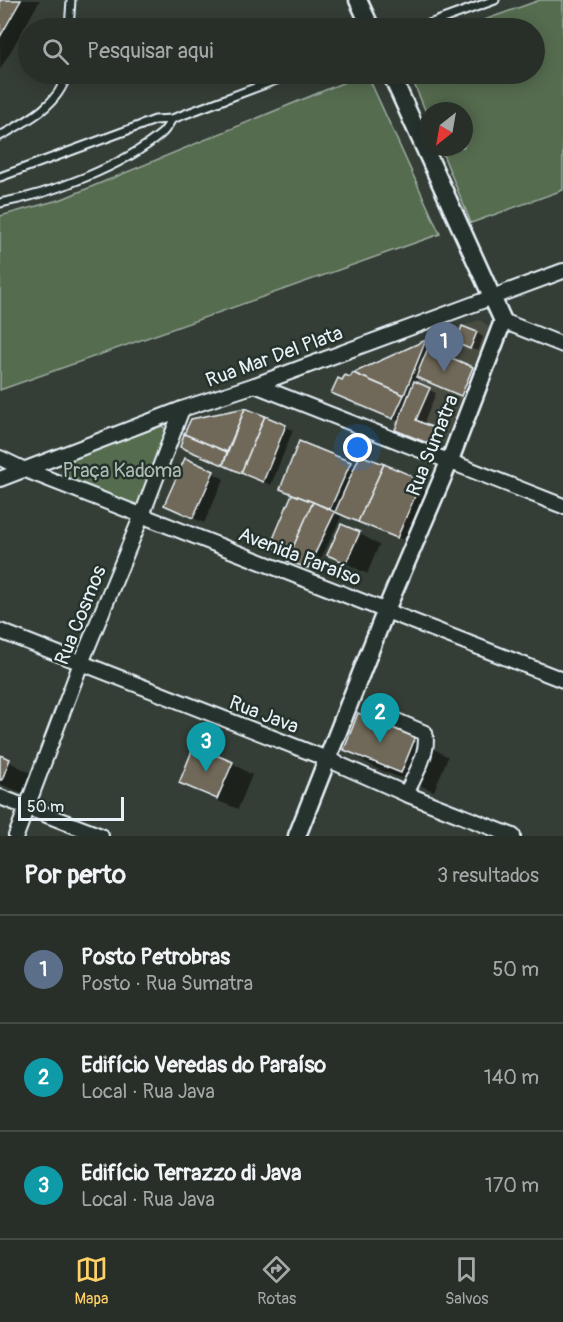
<!DOCTYPE html>
<html lang="pt">
<meta charset="utf-8">
<style>
:root{--surface:#282e28;--page:#343a34;--text:#f1f3f6;--muted:#a5a8a8;--line:#444a45;--accent:#ffd166}
body{margin:0;font-family:Pangolin,sans-serif;background:var(--page);color:var(--text)}
.compass{position:absolute;left:419px;top:102px;width:54px;height:54px;border-radius:50%;background:var(--surface);box-shadow:0 3px 15px #0003;rotate:211deg}
.scale{position:absolute;left:18px;bottom:15px;width:106px;box-sizing:border-box;padding-left:6px;border:3px solid #e8f1f8;border-top:0;font-size:16px;line-height:21px;white-space:nowrap;color:#e8f1f8;-webkit-text-stroke:4px #26332d;paint-order:stroke}
.you{position:absolute;left:358px;top:448px;width:21px;height:21px;margin:-15px;border:4px solid #fff;border-radius:50%;background:#1a73e8;box-shadow:0 0 0 9px #1a73e833}
.badge{display:grid;place-items:center;width:39px;height:39px;border-radius:50%;background:var(--accent);color:#fff;font-size:20px;font-weight:700}
.pin{position:absolute;translate:-50% -50px;filter:drop-shadow(0 2px 3px #0008)}
.pin::after{content:'';position:absolute;top:32px;width:21px;height:18px;background:inherit;clip-path:polygon(0 0,100% 0,50% 100%)}
.list{margin:0;padding:0;list-style:none}
h2{display:flex;justify-content:space-between;align-items:center;height:78px;margin:0;padding:0 24px;font-size:26px}
h2 small{font-size:20px;font-weight:400;color:var(--muted)}
.list li{display:grid;grid-template-columns:39px 1fr auto;gap:18px;align-items:center;box-sizing:border-box;height:108px;padding:0 24px;border-top:2px solid var(--line)}
.list b{display:block;font-size:22px;white-space:nowrap}
.list p{margin:0;font-size:20px;white-space:nowrap;color:var(--muted)}
.list em{font-size:20px;font-style:normal;color:var(--muted)}
.icon{flex:none;width:33px;height:33px;fill:none;stroke:currentColor;stroke-width:2;stroke-linecap:round;stroke-linejoin:round}
.map{position:relative;flex:none;width:563px;height:836px;overflow:hidden}
.search{position:absolute;background:var(--surface);box-shadow:0 3px 15px #0003;left:18px;right:18px;top:18px;height:66px;display:flex;align-items:center;gap:15px;box-sizing:border-box;padding:0 21px;border-radius:33px;color:var(--muted);font-size:22px}
.sheet{height:402px;background:var(--surface)}
nav{display:flex;justify-content:space-around;align-items:center;box-sizing:border-box;height:84px;border-top:2px solid var(--line);background:var(--surface);font-size:16px;color:var(--muted)}
nav a{display:grid;justify-items:center;gap:3px}
nav .on{color:var(--accent)}
.map>svg:first-child{display:block}
.built{fill:#474b40}
.green{fill:#566c50;stroke:#9faea4;stroke-width:1.5}
.shadow{fill:#0007}
.building{fill:#706858;stroke:#e8f1f8;stroke-width:1.5}
.lines{fill:none;stroke-linecap:round;stroke-linejoin:round}
.service-casing{stroke:#e8f1f8;stroke-width:11}
.minor-casing{stroke:#e8f1f8;stroke-width:18}
.tertiary-casing{stroke:#e8f1f8;stroke-width:21}
.service{stroke:#26332d;stroke-width:7}
.minor{stroke:#26332d;stroke-width:14}
.tertiary{stroke:#26332d;stroke-width:16}
.labels{text-anchor:middle;stroke-width:5;stroke-linejoin:round;paint-order:stroke}
.street-label{font-size:20px;fill:#e8f1f8;stroke:#26332d}
.park-label{font-size:20px;fill:#aebcb5;stroke:#26332d}
</style>
<div class="map">
<svg width="563" height="836" viewBox="0 0 563 836">
<rect width="100%" height="100%" fill="#353e36"/>
<filter id="ink" filterUnits="userSpaceOnUse"><feTurbulence type="fractalNoise" baseFrequency=".0167" numOctaves="2"/><feDisplacementMap in="SourceGraphic" scale="12" xChannelSelector="R" yChannelSelector="G"/><feConvolveMatrix kernelMatrix="1 2 1 2 8 2 1 2 1" color-interpolation-filters="sRGB"/></filter>
<g filter="url(#ink)">
<!-- built -->
<path class="built" d="M480 320 489 327 444 443 438 445 393 428 429 337Z"/>
<!-- green -->
<g class="green">
<path d="M540 0H563V190L471 223 440 147H464V111H428V117L410 74H534V28H462Z"/>
<path d="M364 74H367L440 234 0 390V216L62 199Z"/>
<path d="M162 426 164 427 167 433 137 506 70 481 62 472 65 459Z"/>
</g>
<!-- shadow -->
<g class="shadow">
<path d="M0 0H40L0 70Z"/>
<path d="M477 333 483 337 478 351 464 346Z"/>
<path d="M426 341 432 345 430 351 483 375 472 401 419 377 416 384 436 393 423 425 442 434 437 447 404 433 400 422 340 396 343 382 351 379 354 374Z"/>
<path d="M244 409 293 430 271 485 182 447Z"/>
<path d="M300 443 357 467 410 477 418 481 426 492 404 540 342 515 315 571 289 560 291 556 271 546 293 495 282 488Z"/>
<path d="M213 473 224 479 204 523 166 505Z"/>
<path d="M359 533 379 545 367 574 329 554Z"/>
<path d="M415 738 448 757 434 791 378 769 345 750Z"/>
<path d="M0 757 40 778 33 797 0 784Z"/>
<path d="M232 763 252 775 238 809 201 794 181 782Z"/>
</g>
<!-- building -->
<g class="building">
<path d="M0 0H21L0 37Z"/>
<path d="M462 326 477 332 470 349 456 343Z"/>
<path d="M426 340 404 395 353 373Z"/>
<path d="M428 348 473 367 461 396 416 377Z"/>
<path d="M353 373 404 395 393 419 331 393 338 378 342 380 345 375 350 377Z"/>
<path d="M414 381 430 388 416 420 436 429 430 444 395 430Z"/>
<path d="M245 408 265 416 241 473 223 465Z"/>
<path d="M245 408 227 452 184 434 191 419Z"/>
<path d="M265 416 286 425 263 482 241 473Z"/>
<path d="M184 434 227 452 223 465 180 447Z"/>
<path d="M299 441 351 462 330 509 280 489Z"/>
<path d="M360 455 384 464 358 522 335 512Z"/>
<path d="M185 458 214 471 193 518 164 505Z"/>
<path d="M384 464 410 475 419 487 397 538 358 522Z"/>
<path d="M292 494 313 502 290 555 270 546Z"/>
<path d="M313 502 335 512 308 568 287 561Z"/>
<path d="M341 524 360 532 346 563 327 555Z"/>
<path d="M358 713 416 736 401 773 344 750Z"/>
<path d="M194 746 233 762 217 799 179 783Z"/>
<path d="M0 755 10 759 2 780H0Z"/>
</g>
<g class="lines">
<defs>
<g id="service">
<path d="M69 28 71 0"/>
<path d="M418 28 495 0"/>
<path d="M0 136C27 121 58 106 67 74"/>
<path d="M0 177 155 120 172 119 292 74"/>
<path d="M0 203C50 194 122 167 161 134 166 130 169 123 172 119"/>
</g>
<g id="minor">
<path d="M503 321 563 345"/>
<path d="M255 385 563 506"/>
<path d="M0 458 23 469 563 680"/>
<path d="M0 479 182 409 255 385 563 271"/>
<path d="M0 631 327 759 406 794 513 836"/>
<path d="M378 713 425 733C430 752 414 776 406 794"/>
<path d="M0 797 101 836"/>
<path d="M16 836 81 663 142 515 182 409"/>
</g>
<g id="tertiary">
<path d="M358 0 371 28"/>
<path d="M297 836 386 610 450 460 503 321 391 74"/>
</g>
</defs>
<!-- service casing -->
<use href="#service" class="service-casing"/>
<!-- minor casing -->
<use href="#minor" class="minor-casing"/>
<!-- tertiary casing -->
<use href="#tertiary" class="tertiary-casing"/>
<!-- service -->
<use href="#service" class="service"/>
<!-- minor -->
<use href="#minor" class="minor"/>
<!-- tertiary -->
<use href="#tertiary" class="tertiary"/>
</g>
</g>
<g class="labels">
<!-- street labels -->
<g class="street-label">
<text transform="translate(274 356) rotate(-20)" y="7">Rua Mar Del Plata</text>
<text transform="translate(432 445) rotate(-68)" y="7">Rua Sumatra</text>
<text transform="translate(300 556) rotate(21)" y="7">Avenida Paraíso</text>
<text transform="translate(80 615) rotate(-68)" y="7">Rua Cosmos</text>
<text transform="translate(264 714) rotate(21)" y="7">Rua Java</text>
</g>
<!-- park labels -->
<g class="park-label">
<text x="122" y="477">Praça Kadoma</text>
</g>
</g>
</svg>
<svg class="compass" viewBox="-18 -18 36 36"><path d="M0-13l5 13h-10z" fill="#e53935"/><path d="M0 13l5-13h-10z" fill="#a5a8a8"/></svg>
<div class="scale">50 m</div>
<div class="you"></div>
<div class="pin badge" style="left:444px;top:372px;background:#5c6f8a">1</div>
<div class="pin badge" style="left:380px;top:743px;background:#0f9aa8">2</div>
<div class="pin badge" style="left:206px;top:772px;background:#0f9aa8">3</div>
<div class="search"><svg class="icon" aria-label="search" viewBox="0 0 24 24"><circle cx="10" cy="10" r="6"/><path d="M15 15l6 6"/></svg>Pesquisar aqui</div>
</div>
<section class="sheet">
<h2>Por perto<small>3 resultados</small></h2>
<ul class="list">
<li><span class="badge" style="background:#5c6f8a">1</span><div><b>Posto Petrobras</b><p>Posto · Rua Sumatra</p></div><em>50 m</em></li>
<li><span class="badge" style="background:#0f9aa8">2</span><div><b>Edifício Veredas do Paraíso</b><p>Local · Rua Java</p></div><em>140 m</em></li>
<li><span class="badge" style="background:#0f9aa8">3</span><div><b>Edifício Terrazzo di Java</b><p>Local · Rua Java</p></div><em>170 m</em></li>
</ul>
</section>
<nav>
<a class="on"><svg class="icon" aria-label="map" viewBox="0 0 24 24"><path d="M3 6l6-2 6 2 6-2v14l-6 2-6-2-6 2zM9 4v14M15 6v14"/></svg>Mapa</a>
<a><svg class="icon" aria-label="directions" viewBox="0 0 24 24"><path d="M12 3l9 9-9 9-9-9zM9 14v-3h6M13 9l2 2-2 2"/></svg>Rotas</a>
<a><svg class="icon" aria-label="saved" viewBox="0 0 24 24"><path d="M7 4h10v16l-5-4-5 4z"/></svg>Salvos</a>
</nav>
